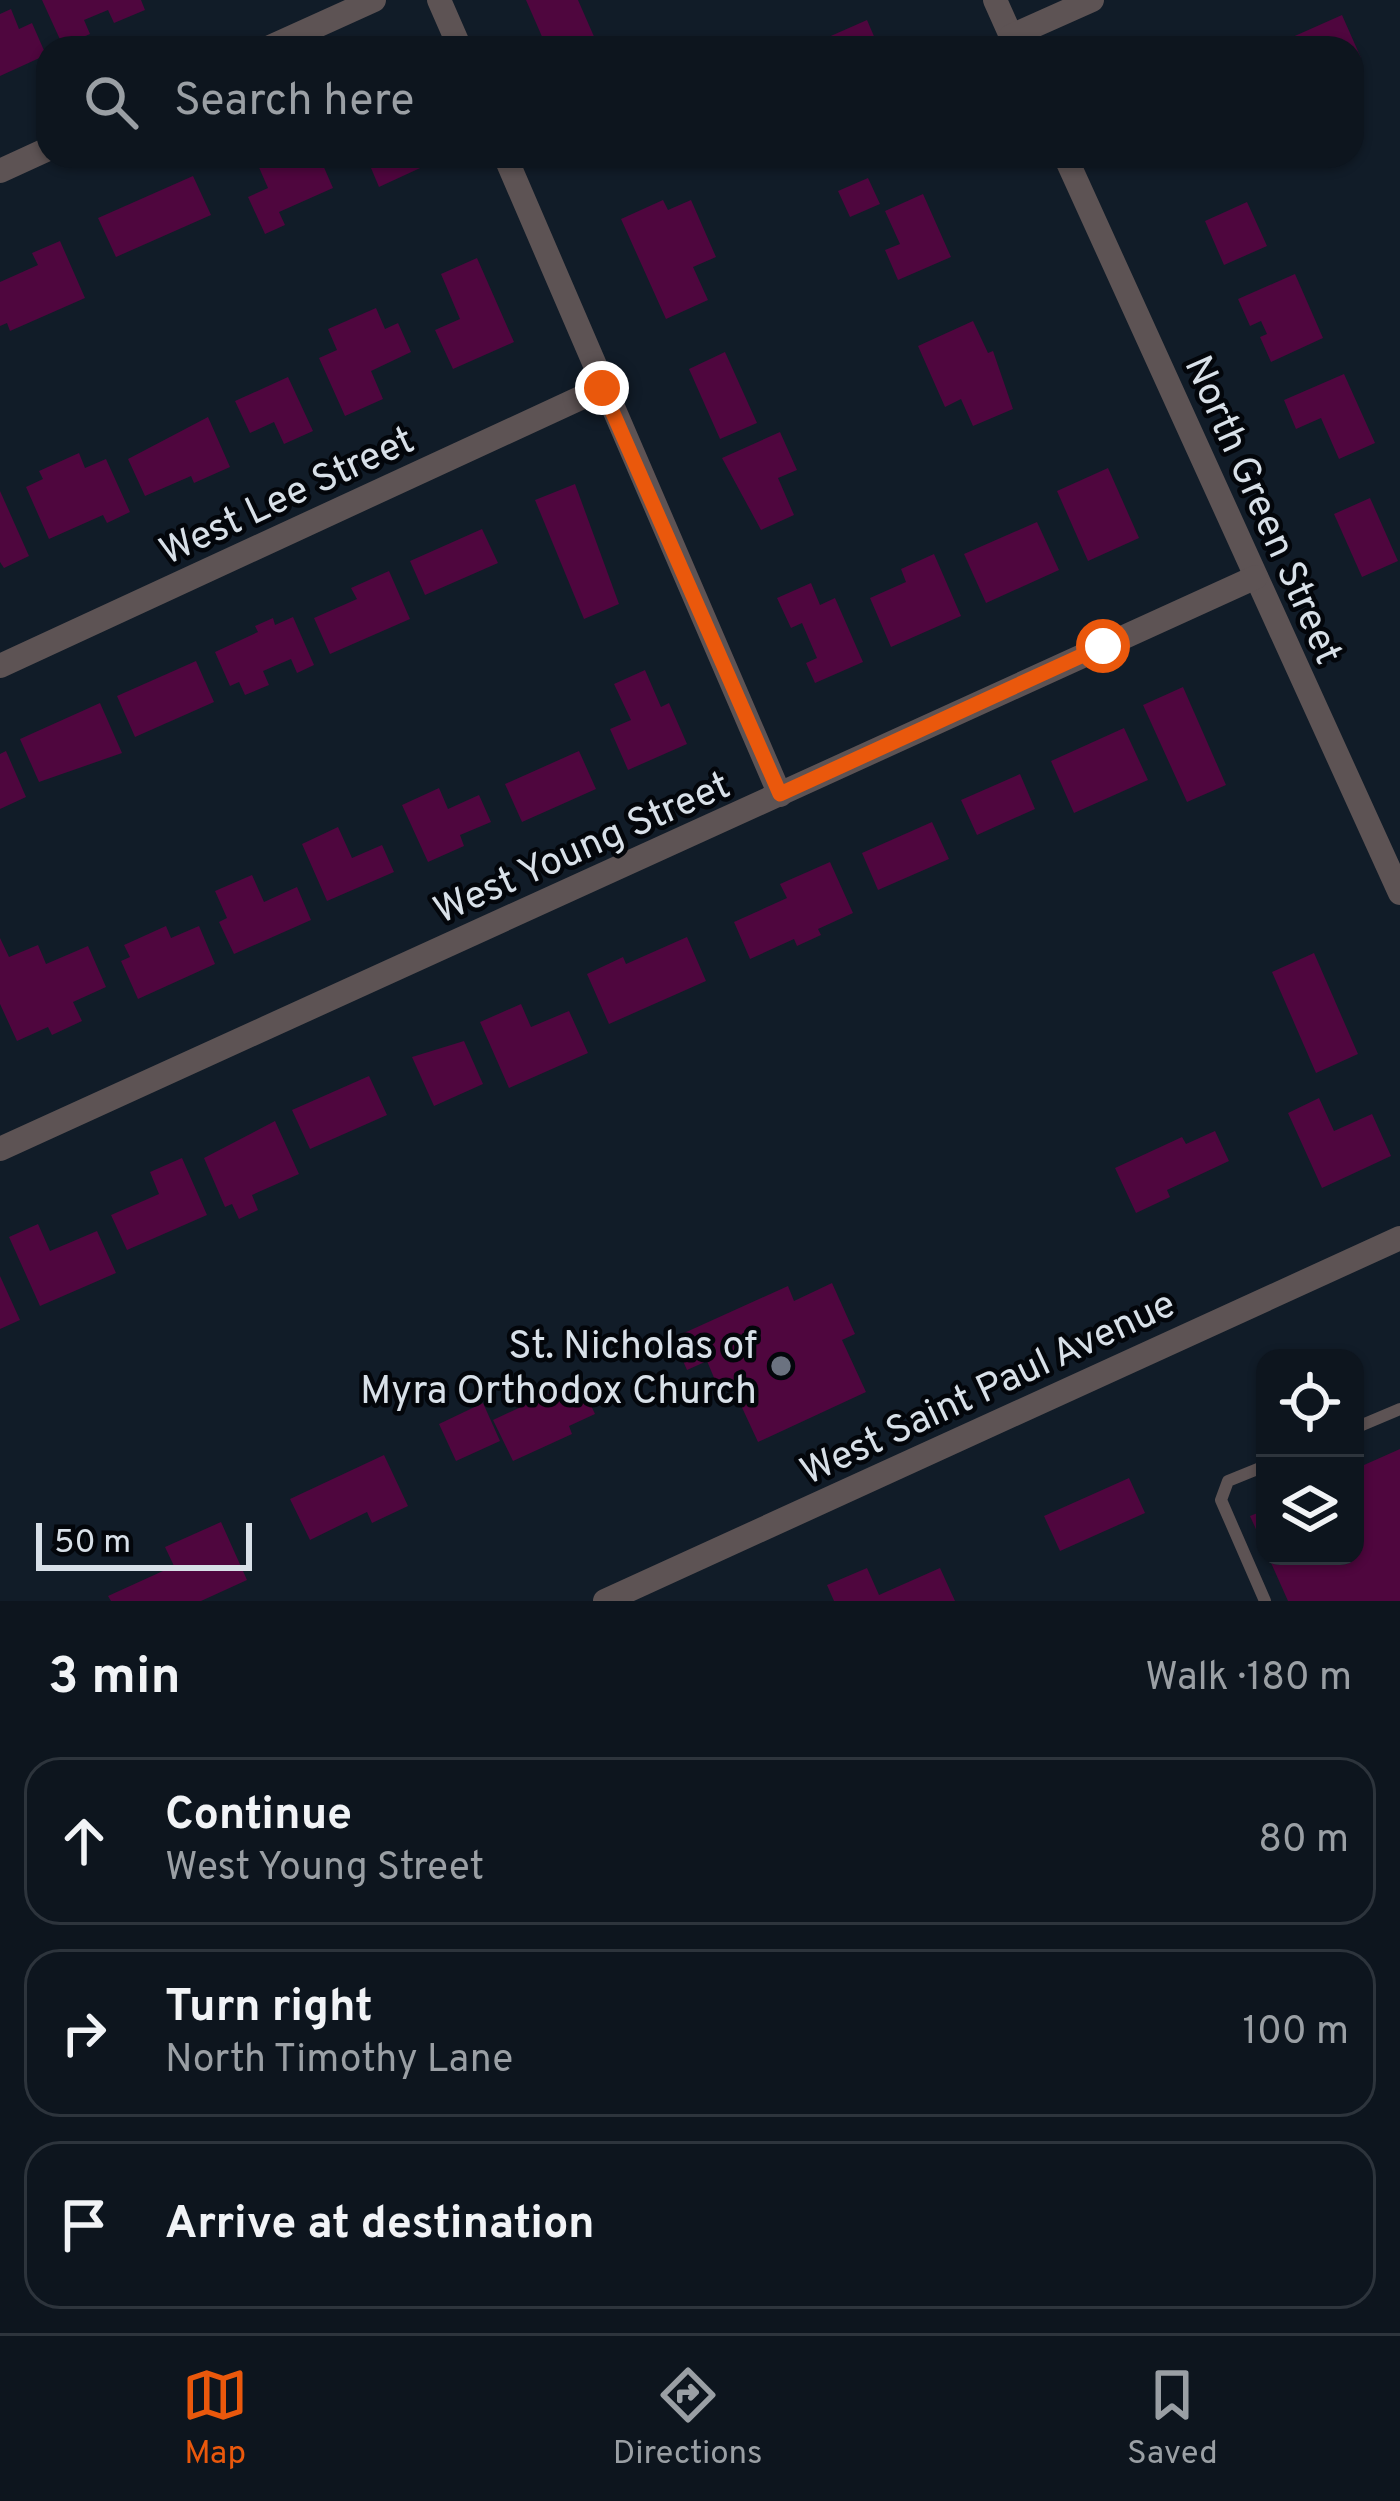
<!DOCTYPE html>
<meta charset="utf-8">
<style>
:root{--surface:#0d151e;--page:#1b222b;--text:#f1f3f6;--muted:#9a9fa4;--line:#2d343c;--accent:#ea580c}
body{margin:0;font-family:Overpass,sans-serif;background:var(--page);color:var(--text)}
.controls{position:absolute;right:36px;bottom:36px;display:grid;overflow:hidden;border-radius:24px;box-shadow:0 3px 9px #0004}
.controls button{width:108px;height:108px;display:grid;place-items:center;padding:0;border:0;border-bottom:3px solid var(--line);background:var(--surface);color:var(--text);font:60px sans-serif}
.scale{position:absolute;left:36px;bottom:30px;width:216px;box-sizing:border-box;padding-left:12px;border:6px solid #d8e0e8;border-top:0;font-size:33px;line-height:42px;white-space:nowrap;color:#d8e0e8;-webkit-text-stroke:9px #03060b;paint-order:stroke}
.stop{position:absolute;width:36px;height:36px;margin:-27px;border:9px solid #ea580c;border-radius:50%;background:#fff}
.stop.end{background:#ea580c;border-color:#fff;box-shadow:0 3px 12px #0008}
.list{margin:0;padding:0;list-style:none}
h2{display:flex;justify-content:space-between;align-items:center;height:156px;margin:0;padding:0 48px;font-size:51px}
h2 small{font-size:39px;font-weight:400;color:var(--muted)}
.list li{display:grid;grid-template-columns:78px 1fr auto;gap:36px;align-items:center;box-sizing:border-box;height:168px;margin:0 24px 24px;padding:0 24px;border:3px solid var(--line);border-radius:36px}
.list b{display:block;font-size:45px;white-space:nowrap}
.list p{margin:0;font-size:39px;white-space:nowrap;color:var(--muted)}
.list em{font-size:39px;font-style:normal;color:var(--muted)}
.icon{flex:none;width:66px;height:66px;fill:none;stroke:currentColor;stroke-width:2;stroke-linecap:round;stroke-linejoin:round}
.map{position:relative;flex:none;width:1400px;height:1601px;overflow:hidden}
.search{position:absolute;background:var(--surface);box-shadow:0 3px 9px #0004;left:36px;right:36px;top:36px;height:132px;display:flex;align-items:center;gap:30px;box-sizing:border-box;padding:0 42px;border-radius:36px;color:var(--muted);font-size:45px}
.sheet{height:732px;background:var(--surface)}
nav{display:flex;justify-content:space-around;align-items:center;box-sizing:border-box;height:168px;border-top:3px solid var(--line);background:var(--surface);font-size:33px;color:var(--muted)}
nav a{display:grid;justify-items:center;gap:6px}
nav .on{color:var(--accent)}
.map>svg:first-child{display:block}
.building{fill:#4f063e}
.lines{fill:none;stroke-linecap:round;stroke-linejoin:round}
.service{stroke:#5d5354;stroke-width:12}
.minor{stroke:#5d5354;stroke-width:24}
.route{stroke:#ea580c;stroke-width:15}
.worship-dot{fill:#6b7280;stroke:#03060b;stroke-width:4.5}
.labels{text-anchor:middle;stroke-width:9;stroke-linejoin:round;paint-order:stroke}
.street-label{font-size:39px;fill:#d8e0e8;stroke:#03060b}
.poi-label{font-size:39px;fill:#d8e0e8;stroke:#03060b;text-anchor:end}
</style>
<div class="map">
<svg width="1400" height="1601" viewBox="0 0 1400 1601">
<rect width="100%" height="100%" fill="#111c28"/>
<!-- building -->
<g class="building">
<path d="M42 0H141L145 10 114 23 108 10 84 20 90 34 63 46Z"/>
<path d="M526 0H578L599 48H547Z"/>
<path d="M11 9 19 29 32 23 46 55 0 76V14Z"/>
<path d="M1342 15 1361 58 1352 62V48H1268Z"/>
<path d="M867 20 879 48H828L824 39Z"/>
<path d="M254 156 299 160 319 156 333 188 279 212 285 225 265 234 248 197 268 188Z"/>
<path d="M366 156H428L431 163 379 187Z"/>
<path d="M606 156H633L610 166Z"/>
<path d="M193 176 211 215 116 257 98 218Z"/>
<path d="M868 178 880 204 850 217 838 191Z"/>
<path d="M923 194 951 257 898 280 885 250 900 244 885 211Z"/>
<path d="M663 200 668 210 691 200 716 257 693 267 708 300 666 319 621 219Z"/>
<path d="M1247 202 1267 246 1224 265 1205 221Z"/>
<path d="M60 241 85 298 10 331 7 323 0 326V282L38 265 32 253Z"/>
<path d="M477 258 514 342 453 369 435 330 460 319 441 274Z"/>
<path d="M1295 274 1323 338 1271 362 1260 337 1267 334 1261 321 1250 326 1238 299Z"/>
<path d="M376 308 385 329 398 323 411 352 371 371 383 399 345 416 319 358 337 350 328 329Z"/>
<path d="M973 321 988 353 993 351 1013 409 973 426 961 399 945 407 918 346Z"/>
<path d="M725 352 757 423 720 439 689 369Z"/>
<path d="M1344 374 1375 443 1339 459 1321 418 1296 429 1284 400Z"/>
<path d="M288 377 313 431 284 444 274 422 250 433 235 401Z"/>
<path d="M208 417 230 467 194 483 191 476 145 496 128 459Z"/>
<path d="M780 432 797 470 778 478 794 515 761 530 722 458Z"/>
<path d="M79 453 85 468 106 459 130 512 107 523 103 515 49 539 26 487 43 479 39 471Z"/>
<path d="M1108 468 1139 538 1088 561 1057 491Z"/>
<path d="M575 484 619 604 584 619 535 500Z"/>
<path d="M0 491 29 556 4 568 0 562Z"/>
<path d="M1370 498 1398 561 1362 577 1334 514Z"/>
<path d="M1037 522 1059 570 986 603 964 554Z"/>
<path d="M482 529 498 563 425 595 410 561Z"/>
<path d="M934 554 961 616 891 647 870 598 906 582 901 569Z"/>
<path d="M389 571 410 619 330 654 314 618 357 599 351 588Z"/>
<path d="M811 583 820 605 835 598 863 662 815 683 806 663 817 658 802 623 791 628 777 598Z"/>
<path d="M293 617 314 665 297 673 291 659 263 671 269 685 245 695 239 682 230 686 215 652 258 632 255 626 273 618 275 625Z"/>
<path d="M196 661 214 702 135 737 117 696Z"/>
<path d="M645 670 661 707 669 703 687 744 628 770 610 729 631 720 614 684Z"/>
<path d="M1183 687 1226 785 1187 802 1143 705Z"/>
<path d="M100 703 122 753 39 782 20 739Z"/>
<path d="M1124 728 1148 780 1074 813 1051 761Z"/>
<path d="M6 751 26 797 0 809V754Z"/>
<path d="M579 751 596 789 522 822 505 784Z"/>
<path d="M1020 774 1035 809 977 835 961 800Z"/>
<path d="M439 788 448 809 479 795 491 822 460 835 464 846 428 862 402 805Z"/>
<path d="M932 822 949 859 878 890 862 853Z"/>
<path d="M338 827 352 858 382 845 394 872 327 901 302 844Z"/>
<path d="M830 862 853 913 818 929 821 935 797 946 794 939 750 959 734 922 787 898 780 884Z"/>
<path d="M252 875 264 902 297 887 311 920 234 954 219 922 227 918 215 891Z"/>
<path d="M166 926 171 938 199 926 215 964 138 999 121 961 130 957 124 945Z"/>
<path d="M687 937 706 981 609 1024 587 974 623 957 626 964Z"/>
<path d="M0 938 9 957 38 945 46 964 88 946 106 987 73 1002 82 1021 52 1035 48 1027 17 1041 0 1004Z"/>
<path d="M1314 953 1358 1054 1316 1073 1272 972Z"/>
<path d="M521 1004 531 1027 569 1011 588 1053 509 1088 480 1022Z"/>
<path d="M464 1041 483 1084 434 1106 412 1057Z"/>
<path d="M369 1076 387 1115 310 1149 292 1110Z"/>
<path d="M1319 1098 1334 1131 1372 1114 1391 1156 1322 1188 1288 1113Z"/>
<path d="M275 1121 299 1174 252 1195 258 1210 239 1219 232 1204 225 1207 204 1158Z"/>
<path d="M1215 1131 1229 1161 1167 1190 1170 1197 1136 1213 1115 1168 1182 1137 1186 1144Z"/>
<path d="M182 1158 207 1215 127 1250 111 1215 159 1194 150 1172Z"/>
<path d="M38 1224 50 1251 97 1231 116 1273 40 1306 9 1237Z"/>
<path d="M0 1276 20 1320 0 1329Z"/>
<path d="M832 1283 855 1334 842 1340 866 1392 758 1442 732 1386 720 1392 707 1361 687 1370 673 1338 788 1286 794 1301Z"/>
<path d="M579 1380 595 1414 569 1426 572 1434 513 1461 493 1420Z"/>
<path d="M483 1403 500 1441 456 1461 439 1424Z"/>
<path d="M1400 1449V1601H1288L1268 1556H1355V1469Z"/>
<path d="M384 1455 408 1506 372 1523 367 1512 310 1540 290 1499Z"/>
<path d="M1129 1478 1145 1513 1060 1551 1044 1516Z"/>
<path d="M1265 1510V1549L1250 1516Z"/>
<path d="M221 1522 247 1580 201 1601H111L108 1596 174 1566 165 1547Z"/>
<path d="M867 1568 879 1595 940 1568 955 1601H834L827 1585Z"/>
</g>
<g class="lines">
<!-- service -->
<g class="service">
<path d="M1355 1428 1400 1409"/>
<path d="M1265 1601 1221 1500 1228 1481 1265 1466"/>
</g>
<!-- minor -->
<g class="minor">
<path d="M439 0 460 48"/>
<path d="M995 0 1016 47"/>
<path d="M1011 36 1092 0"/>
<path d="M268 48 374 0"/>
<path d="M505 156 780 795"/>
<path d="M1065 156 1400 893"/>
<path d="M0 171 48 149"/>
<path d="M0 666 602 388"/>
<path d="M0 1149 1256 577"/>
<path d="M605 1601 1400 1238"/>
</g>
</g>
<g class="lines">
<!-- route -->
<path class="route" d="M602 388 780 794 1103 646"/>
</g>
<!-- markers -->
<circle class="worship-dot" cx="781" cy="1366" r="12"/>
<g class="labels">
<!-- street labels -->
<g class="street-label">
<text transform="translate(286 494) rotate(-25)" y="14">West Lee Street</text>
<text transform="translate(1265 509) rotate(66)" y="14">North Green Street</text>
<text transform="translate(581 846) rotate(-24)" y="14">West Young Street</text>
<text transform="translate(987 1386) rotate(-25)" y="14">West Saint Paul Avenue</text>
</g>
<!-- poi labels -->
<g class="poi-label">
<text x="757" y="1358">St. Nicholas of<tspan x="757" dy="45">Myra Orthodox Church</tspan></text>
</g>
</g>
</svg>
<div class="controls">
<button><svg class="icon" aria-label="locate" viewBox="0 0 24 24"><circle cx="12" cy="12" r="6"/><path d="M12 2v4M12 18v4M2 12h4M18 12h4"/></svg></button>
<button><svg class="icon" aria-label="layers" viewBox="0 0 24 24"><path d="M12 4l9 5-9 5-9-5zM3 14l9 5 9-5"/></svg></button>
</div>
<div class="scale">50 m</div>
<div class="stop" style="left:1103px;top:646px"></div>
<div class="stop end" style="left:602px;top:388px"></div>
<div class="search"><svg class="icon" aria-label="search" viewBox="0 0 24 24"><circle cx="10" cy="10" r="6"/><path d="M15 15l6 6"/></svg>Search here</div>
</div>
<section class="sheet">
<h2>3 min<small>Walk · 180 m</small></h2>
<ul class="list">
<li><svg class="icon" aria-label="ahead" viewBox="0 0 24 24"><path d="M12 20V5M6 11l6-6 6 6"/></svg><div><b>Continue</b><p>West Young Street</p></div><em>80 m</em></li>
<li><svg class="icon" aria-label="right" viewBox="0 0 24 24"><path d="M7 20v-9h11M14 6l5 5-5 5"/></svg><div><b>Turn right</b><p>North Timothy Lane</p></div><em>100 m</em></li>
<li><svg class="icon" aria-label="arrive" viewBox="0 0 24 24"><path d="M6 21V4h12l-3 4 3 4H6"/></svg><div><b>Arrive at destination</b></div></li>
</ul>
</section>
<nav>
<a class="on"><svg class="icon" aria-label="map" viewBox="0 0 24 24"><path d="M3 6l6-2 6 2 6-2v14l-6 2-6-2-6 2zM9 4v14M15 6v14"/></svg>Map</a>
<a><svg class="icon" aria-label="directions" viewBox="0 0 24 24"><path d="M12 3l9 9-9 9-9-9zM9 14v-3h6M13 9l2 2-2 2"/></svg>Directions</a>
<a><svg class="icon" aria-label="saved" viewBox="0 0 24 24"><path d="M7 4h10v16l-5-4-5 4z"/></svg>Saved</a>
</nav>
